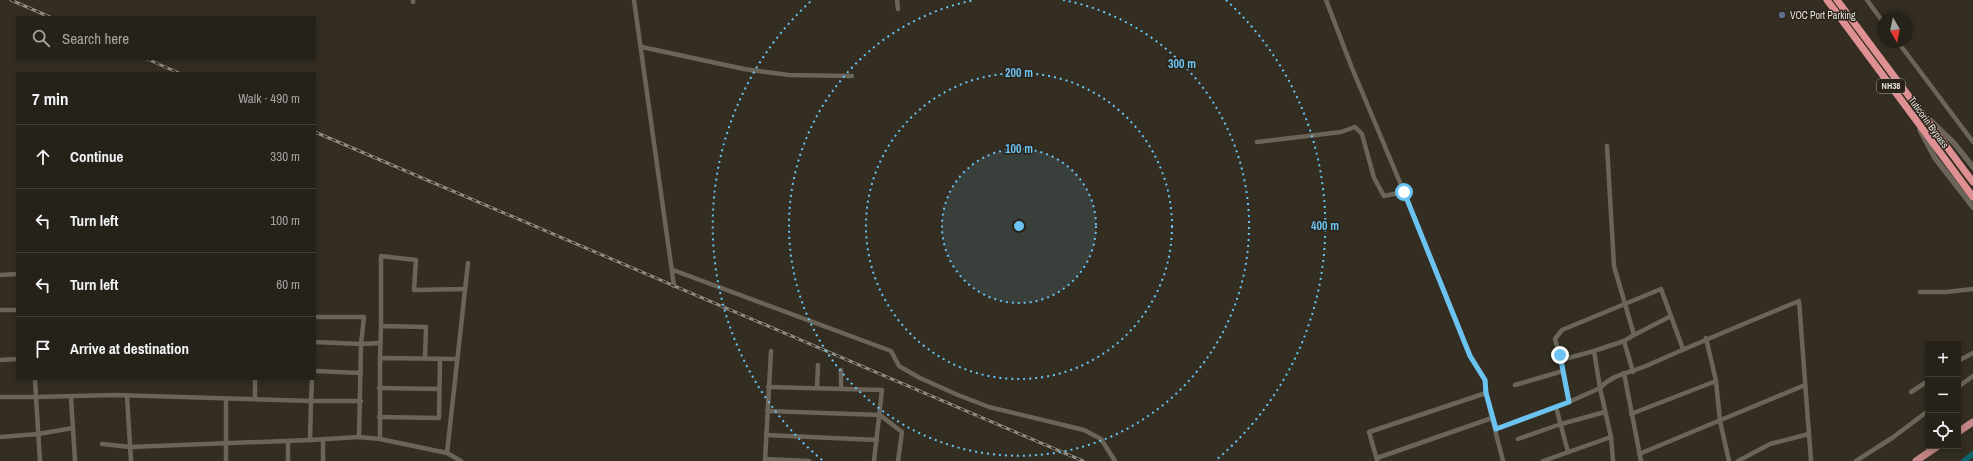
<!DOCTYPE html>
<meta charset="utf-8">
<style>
:root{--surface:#26221a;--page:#2e2a23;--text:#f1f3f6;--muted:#a4a4a2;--line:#423f39}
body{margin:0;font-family:"Archivo Narrow",sans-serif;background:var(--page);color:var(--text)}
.controls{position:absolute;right:12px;bottom:12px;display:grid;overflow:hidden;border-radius:0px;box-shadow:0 2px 6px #0003}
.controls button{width:36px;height:36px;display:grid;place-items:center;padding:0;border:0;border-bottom:1px solid var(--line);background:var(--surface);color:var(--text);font:20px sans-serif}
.compass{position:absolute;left:1877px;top:12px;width:36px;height:36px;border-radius:50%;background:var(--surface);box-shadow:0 2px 6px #0003;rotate:171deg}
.stop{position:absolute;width:12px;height:12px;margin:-9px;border:3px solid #6bc3f2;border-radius:50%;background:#fff}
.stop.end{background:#6bc3f2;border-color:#fff;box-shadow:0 1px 4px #0008}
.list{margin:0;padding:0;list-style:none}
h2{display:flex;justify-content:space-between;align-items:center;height:52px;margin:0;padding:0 16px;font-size:17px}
h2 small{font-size:13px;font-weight:400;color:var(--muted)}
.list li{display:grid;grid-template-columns:26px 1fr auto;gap:12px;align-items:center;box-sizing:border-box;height:64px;padding:0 16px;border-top:1px solid var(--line)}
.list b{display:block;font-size:15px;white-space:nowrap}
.list em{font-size:13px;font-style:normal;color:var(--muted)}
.icon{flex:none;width:22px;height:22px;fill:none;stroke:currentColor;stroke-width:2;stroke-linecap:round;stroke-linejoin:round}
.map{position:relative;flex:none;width:1973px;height:461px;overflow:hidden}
.search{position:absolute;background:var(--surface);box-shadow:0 2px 6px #0003;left:16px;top:16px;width:300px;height:44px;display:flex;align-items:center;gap:10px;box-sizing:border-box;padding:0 14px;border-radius:0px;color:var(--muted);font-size:15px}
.panel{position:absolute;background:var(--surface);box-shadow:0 2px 6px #0003;left:16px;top:72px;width:300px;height:308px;border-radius:0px}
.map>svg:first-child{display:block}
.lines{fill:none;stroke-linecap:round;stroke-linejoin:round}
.canal{stroke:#0e646c;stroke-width:5.5}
.minor{stroke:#6b6559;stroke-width:4.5}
.tertiary{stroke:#6b6559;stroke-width:5.5}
.primary{stroke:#c18584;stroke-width:7}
.trunk{stroke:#de9092;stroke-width:7}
.rail-casing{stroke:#908b82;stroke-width:3}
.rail{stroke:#292319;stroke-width:1.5;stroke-dasharray:4.5;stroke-linecap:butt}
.route{stroke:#6bc3f2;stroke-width:5}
.ring{fill:none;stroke:#6bc3f2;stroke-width:2;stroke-dasharray:2 4}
.service-dot{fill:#5c6f8a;stroke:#292319;stroke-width:1.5}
.labels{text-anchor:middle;stroke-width:3;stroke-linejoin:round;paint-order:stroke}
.shield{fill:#292319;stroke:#ada8a1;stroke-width:1}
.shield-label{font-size:9px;font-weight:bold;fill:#e5e1db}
.poi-label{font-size:10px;fill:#e5e1db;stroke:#292319;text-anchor:start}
.street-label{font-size:10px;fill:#e5e1db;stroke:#292319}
.centre{fill:#6bc3f2;stroke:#292319;stroke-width:2}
.ring-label{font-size:12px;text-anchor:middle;font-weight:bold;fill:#6bc3f2;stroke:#292319;stroke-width:3;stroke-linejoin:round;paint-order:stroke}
</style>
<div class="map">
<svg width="1973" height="461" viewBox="0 0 1973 461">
<rect width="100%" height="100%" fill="#332d22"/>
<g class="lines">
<!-- canal -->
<path class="canal" d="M1964 461 1973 454"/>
<!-- minor -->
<g class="minor">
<path d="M413 0V2"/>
<path d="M634 0 674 286"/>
<path d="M897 0 898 9"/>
<path d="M1326 0 1352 68 1404 192 1470 355 1485 380 1486 393 1492 418 1377 458"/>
<path d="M1867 0 1883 22"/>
<path d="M1898 42 1973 142"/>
<path d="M642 47 744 69 789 75 852 76"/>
<path d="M1257 142 1341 132 1355 127 1362 134 1374 178 1384 196 1404 192"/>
<path d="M673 270 891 351 899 366 920 378 958 395 989 407 1084 430 1101 439 1115 461"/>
<path d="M0 275 17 274"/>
<path d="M1920 292H1946L1973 289"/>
<path d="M0 310H17"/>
<path d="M315 317H364L361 344 380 343"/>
<path d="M381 326V256L416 260 414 290 465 289"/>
<path d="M1634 335 1671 316"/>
<path d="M1706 338 1716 381 1720 421 1729 461"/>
<path d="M1624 341 1633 372"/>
<path d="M315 342 361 344 359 437"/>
<path d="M1594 351 1561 360 1569 402 1600 388 1594 351 1624 341 1634 335 1614 266 1607 146"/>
<path d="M380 358 381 326 426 327 425 359"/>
<path d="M0 360 17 359"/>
<path d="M1561 360 1555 339 1562 330 1661 289 1683 349"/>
<path d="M1958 361 1973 353"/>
<path d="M841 370V389"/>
<path d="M315 371 361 373"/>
<path d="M1624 373 1641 461"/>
<path d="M35 379 36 397 115 395 311 401 310 440 359 437 380 439 447 453 461 461"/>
<path d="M312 379 311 401H361"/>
<path d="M1515 385 1563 371"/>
<path d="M768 387 882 390 874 461"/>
<path d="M1958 387 1973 376"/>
<path d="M379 388 439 389"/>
<path d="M817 388 818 365"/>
<path d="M1911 392 1928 381"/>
<path d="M127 396 131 461"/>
<path d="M0 397H36L40 461"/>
<path d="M71 397 75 461"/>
<path d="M255 399V379"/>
<path d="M767 411 880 415 902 432 898 461"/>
<path d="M1631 414 1716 381"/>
<path d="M379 417 439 418 440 359"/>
<path d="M1492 418 1503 461"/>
<path d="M1496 429 1556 407"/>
<path d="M766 435 877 440"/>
<path d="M0 437 38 434 73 428"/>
<path d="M380 439V358L457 359"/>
<path d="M1518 439 1561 424 1605 412"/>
<path d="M323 440V461"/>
<path d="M288 442V461"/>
<path d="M102 444 130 447 310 440"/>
<path d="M1568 452 1556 407 1569 402"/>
<path d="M447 453 468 263"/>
<path d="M1639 454 1805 385"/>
<path d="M765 459 809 461"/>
<path d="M1377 460 1369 432 1486 393"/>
<path d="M226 461V399"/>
<path d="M765 461 771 351"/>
<path d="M1543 461 1611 437"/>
<path d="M1613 461 1611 437 1600 388C1613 374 1629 373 1646 366 1697 343 1748 322 1799 301L1811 461"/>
<path d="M1738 461 1770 444 1809 434"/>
<path d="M1856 461 1892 438 1928 411"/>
</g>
<!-- tertiary -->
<g class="tertiary">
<path d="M1930 120 1954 143 1973 167"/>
<path d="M1920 130 1935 158 1973 207"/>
</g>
<!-- primary -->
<g class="primary">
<path d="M1958 432 1973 422"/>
<path d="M1916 461 1938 446"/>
</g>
<!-- trunk -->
<g class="trunk">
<path d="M1827 0 1973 197"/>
<path d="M1837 0 1973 182"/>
</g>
<defs>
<g id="rail">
<path d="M11 0 50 17"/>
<path d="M147 59 179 73"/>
<path d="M315 132 1083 461"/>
</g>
</defs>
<!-- rail casing -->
<use href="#rail" class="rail-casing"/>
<!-- rail -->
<use href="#rail" class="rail"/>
</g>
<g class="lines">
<!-- route -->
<path class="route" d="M1404 192 1470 356 1485 380 1486 393 1496 429 1569 402 1560 355"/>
</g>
<!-- distance rings -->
<circle cx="1019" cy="226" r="77" fill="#6bc3f2" fill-opacity=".12"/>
<g class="ring">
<circle cx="1019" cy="226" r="77"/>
<circle cx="1019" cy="226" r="153"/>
<path d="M1063 0A230 230 0 1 1 975 0"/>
<path d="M822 460A306 306 0 0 1 812 0M1226 0A306 306 0 0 1 1216 460"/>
</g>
<!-- markers -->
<circle class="service-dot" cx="1782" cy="15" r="4"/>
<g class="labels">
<!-- shield labels -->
<rect class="shield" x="1877" y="79" width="28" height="14" rx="3"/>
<g class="shield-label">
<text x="1891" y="89">NH38</text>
</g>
<!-- poi labels -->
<g class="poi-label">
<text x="1790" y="19">VOC Port Parking</text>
</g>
<!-- street labels -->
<g class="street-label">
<text transform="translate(1929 122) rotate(54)" y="4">Tuticorin Bypass</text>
</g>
</g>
<circle cx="1019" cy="226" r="6" class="centre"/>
<g class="ring-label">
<text x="1182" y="68">300 m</text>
<text x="1019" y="77">200 m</text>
<text x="1019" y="153">100 m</text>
<text x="1325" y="230">400 m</text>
</g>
</svg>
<div class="controls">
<button>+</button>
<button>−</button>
<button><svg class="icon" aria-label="locate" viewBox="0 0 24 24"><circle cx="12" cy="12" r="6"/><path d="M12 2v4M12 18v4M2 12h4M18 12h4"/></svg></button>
</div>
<svg class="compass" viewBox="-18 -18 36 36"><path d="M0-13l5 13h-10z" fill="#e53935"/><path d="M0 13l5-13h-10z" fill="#a4a4a2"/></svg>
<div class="stop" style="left:1404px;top:192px"></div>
<div class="stop end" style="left:1560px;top:355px"></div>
<div class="search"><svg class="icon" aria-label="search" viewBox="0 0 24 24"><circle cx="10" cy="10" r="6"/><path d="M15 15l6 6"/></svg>Search here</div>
<section class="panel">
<h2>7 min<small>Walk · 490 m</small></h2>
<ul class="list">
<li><svg class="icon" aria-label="ahead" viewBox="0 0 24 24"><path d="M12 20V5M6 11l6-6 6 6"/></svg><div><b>Continue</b></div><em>330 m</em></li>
<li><svg class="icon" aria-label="left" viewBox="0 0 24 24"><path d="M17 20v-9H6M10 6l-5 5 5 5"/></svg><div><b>Turn left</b></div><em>100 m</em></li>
<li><svg class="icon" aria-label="left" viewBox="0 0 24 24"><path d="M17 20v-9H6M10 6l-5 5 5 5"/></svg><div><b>Turn left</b></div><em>60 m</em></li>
<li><svg class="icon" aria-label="arrive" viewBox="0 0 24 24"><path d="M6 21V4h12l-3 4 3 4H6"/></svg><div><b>Arrive at destination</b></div></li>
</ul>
</section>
</div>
